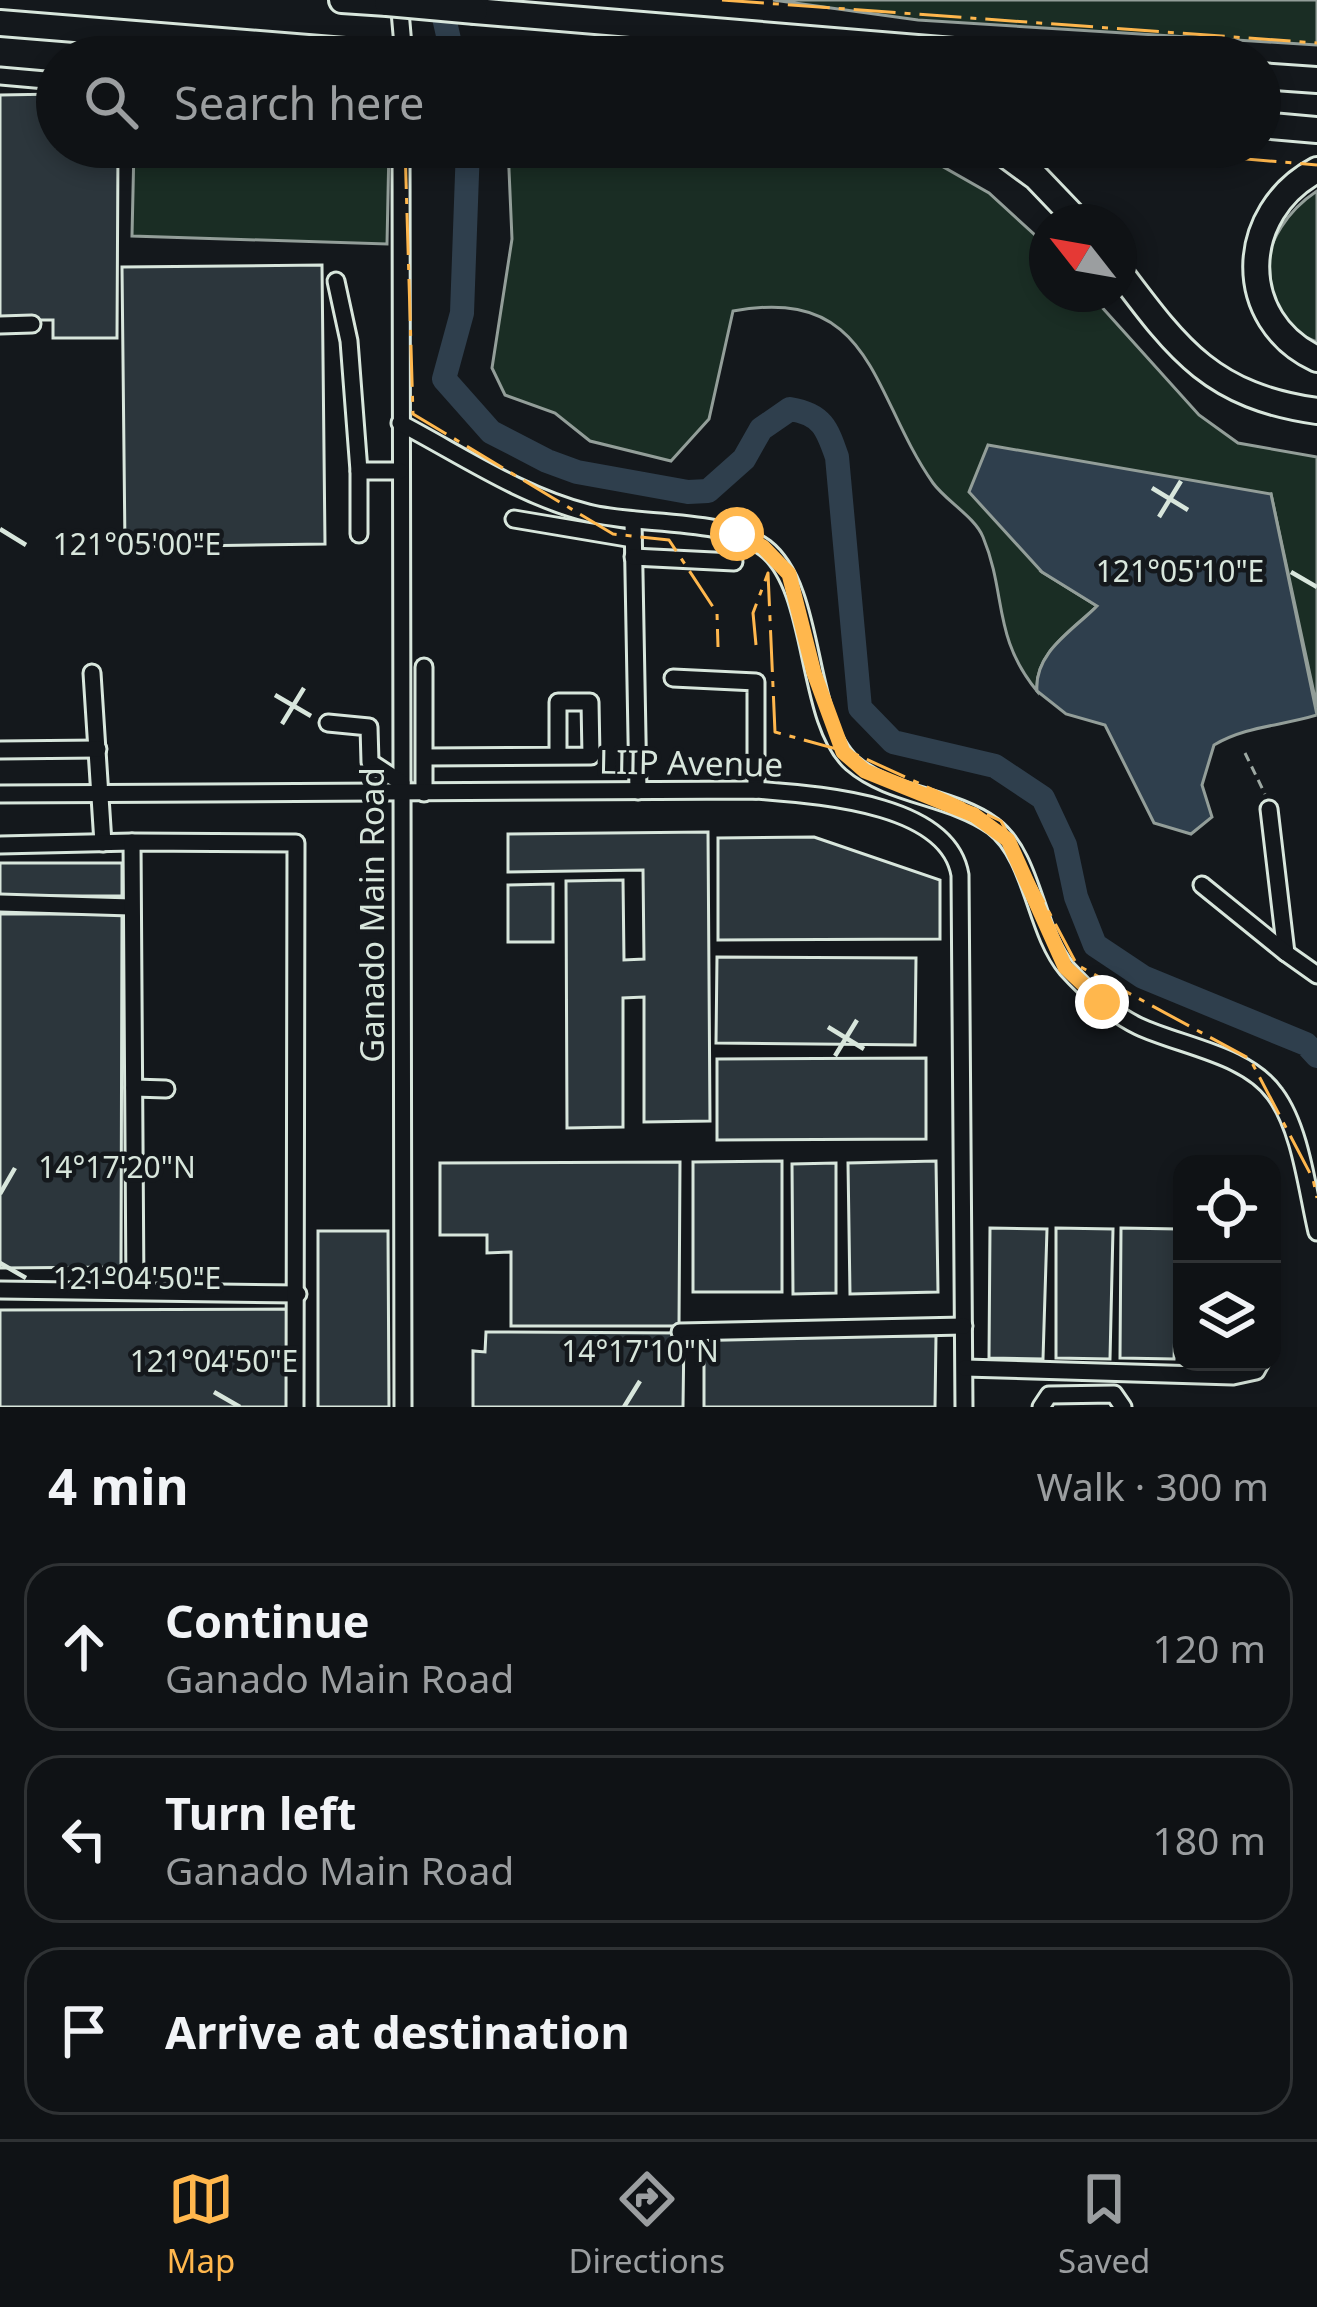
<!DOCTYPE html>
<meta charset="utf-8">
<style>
:root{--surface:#0f1215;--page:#181b1e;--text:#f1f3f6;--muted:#9b9ea0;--line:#2f3234;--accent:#ffb74d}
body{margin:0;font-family:"Noto Sans",sans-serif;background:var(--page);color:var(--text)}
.controls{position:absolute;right:36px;bottom:36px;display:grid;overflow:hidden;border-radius:24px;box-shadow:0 6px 18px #0003}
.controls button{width:108px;height:108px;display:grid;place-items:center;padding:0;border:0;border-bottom:3px solid var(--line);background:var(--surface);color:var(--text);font:60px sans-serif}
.compass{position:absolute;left:1029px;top:204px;width:108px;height:108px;border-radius:50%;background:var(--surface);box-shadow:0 6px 18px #0003;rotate:301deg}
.stop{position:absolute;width:36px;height:36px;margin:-27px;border:9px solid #ffb74d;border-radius:50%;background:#fff}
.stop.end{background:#ffb74d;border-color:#fff;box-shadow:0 3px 12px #0008}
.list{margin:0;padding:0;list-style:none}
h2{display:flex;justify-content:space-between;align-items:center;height:156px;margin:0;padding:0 48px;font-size:51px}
h2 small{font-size:39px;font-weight:400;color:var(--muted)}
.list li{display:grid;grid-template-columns:78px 1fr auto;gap:36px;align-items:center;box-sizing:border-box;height:168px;margin:0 24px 24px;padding:0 24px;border:3px solid var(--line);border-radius:36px}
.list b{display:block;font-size:45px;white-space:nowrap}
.list p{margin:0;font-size:39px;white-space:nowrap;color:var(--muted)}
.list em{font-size:39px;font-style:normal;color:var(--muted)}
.icon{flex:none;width:66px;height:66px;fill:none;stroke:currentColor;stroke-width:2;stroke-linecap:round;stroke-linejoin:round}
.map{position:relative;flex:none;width:1317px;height:1407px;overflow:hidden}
.search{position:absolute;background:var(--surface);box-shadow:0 6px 18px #0003;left:36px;right:36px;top:36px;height:132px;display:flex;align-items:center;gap:30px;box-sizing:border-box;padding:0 42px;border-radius:66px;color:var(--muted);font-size:45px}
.sheet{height:732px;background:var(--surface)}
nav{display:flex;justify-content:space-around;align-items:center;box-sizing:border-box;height:168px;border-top:3px solid var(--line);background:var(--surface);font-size:33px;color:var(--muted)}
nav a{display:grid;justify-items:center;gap:6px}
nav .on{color:var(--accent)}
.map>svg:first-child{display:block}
.green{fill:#1a2d24;stroke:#939e99;stroke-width:3}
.water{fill:#2f3f4d;stroke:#939e99;stroke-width:3}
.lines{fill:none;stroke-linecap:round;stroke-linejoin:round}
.river{stroke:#2f3f4d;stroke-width:24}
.building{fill:#2c363c;stroke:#d8e6dc;stroke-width:3}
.minor-casing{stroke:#d8e6dc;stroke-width:21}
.highway-casing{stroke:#d8e6dc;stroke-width:30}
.path{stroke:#9da8a2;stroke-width:3;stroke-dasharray:9 6;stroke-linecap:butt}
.minor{stroke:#14181c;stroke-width:15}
.highway{stroke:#14181c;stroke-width:24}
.highway-bridge-casing{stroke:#d8e6dc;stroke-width:30;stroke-linecap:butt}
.highway-bridge{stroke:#14181c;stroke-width:24}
.power{stroke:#ffb74d;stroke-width:3;stroke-dasharray:42 9 6 9;stroke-linecap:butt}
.route{stroke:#ffb74d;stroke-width:15}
.ticks{fill:none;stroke:#d8e6dc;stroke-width:4.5}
.labels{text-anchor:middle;stroke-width:9;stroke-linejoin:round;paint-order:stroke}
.street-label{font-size:33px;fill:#d8e6dc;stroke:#14181c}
.ticks-label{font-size:30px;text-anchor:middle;fill:#d8e6dc;stroke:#14181c;stroke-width:9;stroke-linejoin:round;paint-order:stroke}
</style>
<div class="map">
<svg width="1317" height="1407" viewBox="0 0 1317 1407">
<rect width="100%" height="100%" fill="#14181c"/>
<!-- green -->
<g class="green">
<path d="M773 0H1317V45L918 20Z"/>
<path d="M134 147H389L387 244 132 236Z"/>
<path d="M508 147H872L938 164 989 193 1047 246V294H1090L1199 415 1238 443 1317 457V707L1271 494 1042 572 1097 606C1072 630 1034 653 1037 691 992 636 1007 595 983 537 975 517 946 501 933 483 871 395 874 285 733 311L709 419 671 461 590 441 555 413 505 395 492 368 512 239Z"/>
<path d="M1317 191V342C1240 313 1258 230 1317 191Z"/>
</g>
<!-- water -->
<path class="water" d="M988 445 1271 494 1317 715C1281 726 1246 726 1214 745L1202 785 1212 817 1191 834 1154 823 1105 725 1066 714 1037 691C1034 652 1073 631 1097 606L1042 572 969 492Z"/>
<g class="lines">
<!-- river -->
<g class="river">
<path d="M440 0 453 57"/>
<path d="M468 147 462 313 444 379 491 432 547 461 577 472 688 492 708 491 744 459 761 429 790 409C822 414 827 428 837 457L860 708 893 742 995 766 1043 798 1065 845 1076 897 1095 945 1143 977 1306 1044 1317 1056"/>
</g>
</g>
<!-- building -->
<g class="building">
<path d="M57 94V147H118L117 338H53V320H0V95Z"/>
<path d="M322 265 325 544 125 547 122 267Z"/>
<path d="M708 832 710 1121 644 1122V997L623 998V1127L567 1128 566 881 623 880 624 960 644 959 643 870 508 872V834Z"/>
<path d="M814 837 940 880V939L718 940V838Z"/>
<rect x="0" y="863" width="122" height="33"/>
<path d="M553 884V942H508V885Z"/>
<path d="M0 914H122L121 1267 0 1268Z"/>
<path d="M717 957 916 958 915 1045 716 1043Z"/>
<path d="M926 1058V1139L717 1140V1059Z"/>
<path d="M782 1161V1292H693V1162Z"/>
<path d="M936 1161 938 1292 850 1294 848 1163Z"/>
<path d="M680 1162 679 1326H511V1252L487 1253V1235H440V1163Z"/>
<path d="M836 1163V1293L793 1294 792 1164Z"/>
<path d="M990 1228 1047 1229 1043 1359 989 1358Z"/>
<path d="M1056 1228 1113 1229 1110 1359 1056 1358Z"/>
<path d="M1121 1228 1178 1229 1174 1359 1120 1358Z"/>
<path d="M318 1231H388L389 1407H318Z"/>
<path d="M294 1309 293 1407H0V1310Z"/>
<path d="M486 1332 684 1333 683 1407H473V1351L485 1352Z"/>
<path d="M704 1336H936L935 1407H704Z"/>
</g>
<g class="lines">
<defs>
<g id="minor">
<path d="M399 0 404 57"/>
<path d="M0 76 57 81"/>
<path d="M401 147 403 1407"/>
<path d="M336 281 349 341 359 471H400"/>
<path d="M0 325 32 324"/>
<path d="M400 423C461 455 521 496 588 513 637 526 724 517 765 548 818 589 804 720 852 763 890 796 952 796 993 826 1034 857 1034 930 1067 969 1086 990 1113 1014 1138 1026 1180 1046 1247 1054 1275 1094 1301 1129 1307 1190 1317 1232"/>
<path d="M359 471V534"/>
<path d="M514 519 633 539"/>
<path d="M633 520 638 791"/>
<path d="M633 557 734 562"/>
<path d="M92 673 103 843"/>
<path d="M673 678 756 682V790"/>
<path d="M328 723 369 727 370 762 402 783"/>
<path d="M0 750 98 749"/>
<path d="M425 757 591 756 590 702H558V756"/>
<path d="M424 793V667"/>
<path d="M0 794 756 790C816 795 948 802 960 875L964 1407"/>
<path d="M1269 809 1286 953 1317 975"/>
<path d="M0 845 132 842"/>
<path d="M1202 885 1286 953"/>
<path d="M0 903 131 907"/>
<path d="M134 1088 166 1089"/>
<path d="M0 1290 298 1294"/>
<path d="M135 1291 132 842 296 843 295 1407"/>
<path d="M680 1332 964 1326"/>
<path d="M965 1368 1233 1376 1256 1371 1261 1362"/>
<path d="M1041 1407 1049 1395 1114 1394 1123 1407"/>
</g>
<g id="highway">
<path d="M342 0 387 3"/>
<path d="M475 11 1026 57"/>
<path d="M0 23 394 55"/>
<path d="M1260 76 1317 80"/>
<path d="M1260 125 1317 130"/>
<path d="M995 147 1036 177 1079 222"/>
<path d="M1317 170C1238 212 1234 320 1317 359"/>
<path d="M1119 271C1179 351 1212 396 1317 411"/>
</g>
</defs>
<!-- minor casing -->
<use href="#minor" class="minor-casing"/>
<!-- highway casing -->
<use href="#highway" class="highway-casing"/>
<!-- path -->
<path class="path" d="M1245 753 1265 794"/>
<!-- minor -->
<use href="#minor" class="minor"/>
<!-- highway -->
<use href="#highway" class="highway"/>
<defs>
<g id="highway-bridge">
<path d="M387 3 475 11"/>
<path d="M394 55 414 57"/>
</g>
</defs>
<!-- highway-bridge casing -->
<use href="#highway-bridge" class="highway-bridge-casing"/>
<!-- highway-bridge -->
<use href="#highway-bridge" class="highway-bridge"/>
<!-- power -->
<g class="power">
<path d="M722 0 1317 43"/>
<path d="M405 147 413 414 613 534 669 540 717 613 718 647"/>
<path d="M1103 147 1317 165"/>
<path d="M756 645 753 613 768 573 775 732 855 754 1001 821 1077 965 1250 1059 1313 1179 1317 1198"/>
</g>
</g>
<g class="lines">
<!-- route -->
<path class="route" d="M737 534 763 547 789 574 814 673 843 752 865 771 974 815 1008 840 1065 967 1102 1002"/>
</g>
<!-- ticks -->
<path class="ticks" d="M1152 488 1188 510M1159 517 1181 481M0 529 26 545M1291 572 1317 587M275 695 311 716M282 724 304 688M828 1027 864 1049M835 1056 857 1020M0 1194 15 1168M0 1263 26 1278M214 1392 240 1407M624 1407 640 1381"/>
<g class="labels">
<!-- street labels -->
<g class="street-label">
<text transform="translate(691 763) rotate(1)" y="12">LIIP Avenue</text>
<text transform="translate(372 915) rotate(-90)" y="12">Ganado Main Road</text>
</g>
</g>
<g class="ticks-label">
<text x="137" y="555">121°05'00"E</text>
<text x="1180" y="582">121°05'10"E</text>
<text x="117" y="1178">14°17'20"N</text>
<text x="137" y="1289">121°04'50"E</text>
<text x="640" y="1362">14°17'10"N</text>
<text x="214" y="1372">121°04'50"E</text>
</g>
</svg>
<div class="controls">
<button><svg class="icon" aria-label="locate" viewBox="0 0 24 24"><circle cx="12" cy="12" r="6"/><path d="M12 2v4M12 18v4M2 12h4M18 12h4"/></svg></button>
<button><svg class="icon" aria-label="layers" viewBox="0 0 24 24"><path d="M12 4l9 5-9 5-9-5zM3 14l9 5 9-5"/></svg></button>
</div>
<svg class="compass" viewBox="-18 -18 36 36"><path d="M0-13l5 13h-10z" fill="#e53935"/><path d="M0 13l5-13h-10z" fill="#9b9ea0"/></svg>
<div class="stop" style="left:737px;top:534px"></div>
<div class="stop end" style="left:1102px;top:1002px"></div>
<div class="search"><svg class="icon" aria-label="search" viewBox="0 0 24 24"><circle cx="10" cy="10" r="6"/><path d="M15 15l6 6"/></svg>Search here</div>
</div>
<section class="sheet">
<h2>4 min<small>Walk · 300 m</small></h2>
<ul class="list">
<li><svg class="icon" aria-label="ahead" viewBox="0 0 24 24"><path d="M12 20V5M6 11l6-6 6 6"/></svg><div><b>Continue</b><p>Ganado Main Road</p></div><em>120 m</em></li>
<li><svg class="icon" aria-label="left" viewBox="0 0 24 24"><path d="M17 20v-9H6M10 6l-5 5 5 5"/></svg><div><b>Turn left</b><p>Ganado Main Road</p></div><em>180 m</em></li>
<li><svg class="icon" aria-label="arrive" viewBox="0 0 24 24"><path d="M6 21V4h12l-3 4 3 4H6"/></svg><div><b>Arrive at destination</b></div></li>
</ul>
</section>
<nav>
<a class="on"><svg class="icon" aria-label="map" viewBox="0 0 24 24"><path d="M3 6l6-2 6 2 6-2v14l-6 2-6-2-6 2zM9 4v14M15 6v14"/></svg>Map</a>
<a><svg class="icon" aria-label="directions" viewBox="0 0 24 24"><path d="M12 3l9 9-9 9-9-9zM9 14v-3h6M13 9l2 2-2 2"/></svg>Directions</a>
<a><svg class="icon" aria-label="saved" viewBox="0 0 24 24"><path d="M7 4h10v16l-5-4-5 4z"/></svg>Saved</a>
</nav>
